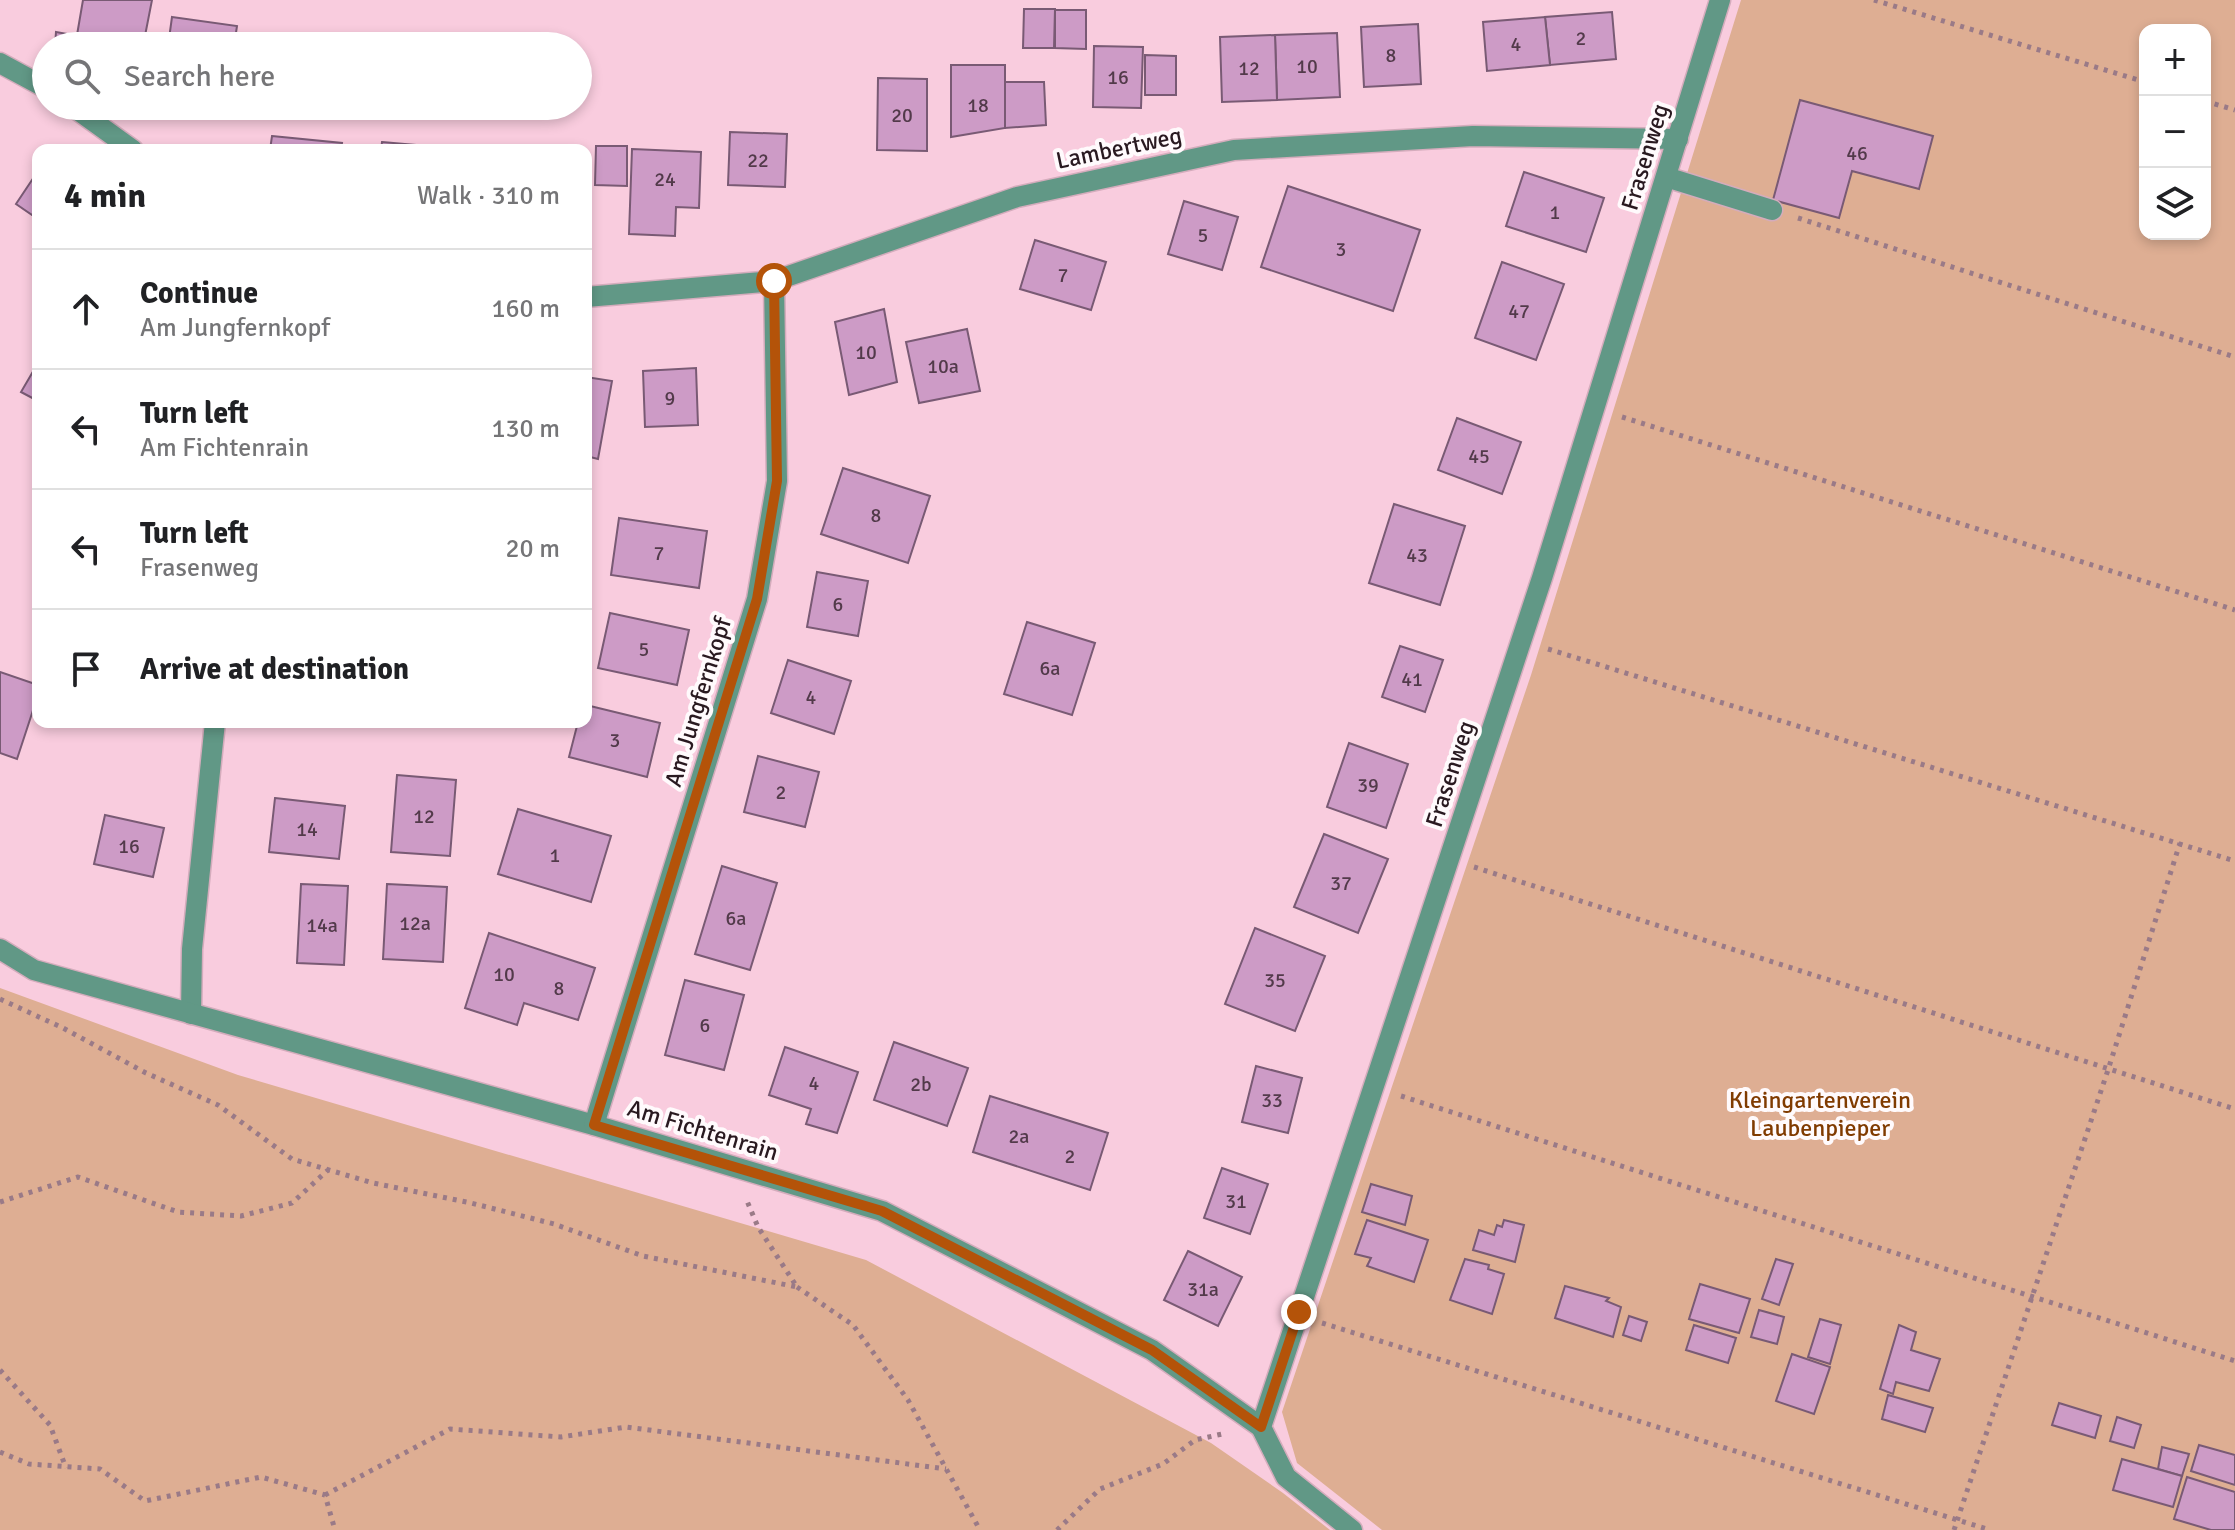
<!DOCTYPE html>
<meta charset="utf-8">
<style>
:root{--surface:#fff;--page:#f6f6f6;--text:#202124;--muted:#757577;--line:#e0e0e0}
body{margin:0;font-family:Signika,sans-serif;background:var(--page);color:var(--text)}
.controls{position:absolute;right:24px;top:24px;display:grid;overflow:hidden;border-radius:16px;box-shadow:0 4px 12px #0003}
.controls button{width:72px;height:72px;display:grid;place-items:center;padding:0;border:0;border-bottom:2px solid var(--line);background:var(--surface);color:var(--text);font:40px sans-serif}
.stop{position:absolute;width:24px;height:24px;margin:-18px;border:6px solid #b45309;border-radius:50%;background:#fff}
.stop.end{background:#b45309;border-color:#fff;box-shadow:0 2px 8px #0008}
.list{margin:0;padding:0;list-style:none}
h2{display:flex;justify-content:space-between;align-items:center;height:104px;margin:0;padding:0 32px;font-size:34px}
h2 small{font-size:26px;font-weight:400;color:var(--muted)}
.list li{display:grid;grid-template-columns:52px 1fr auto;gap:24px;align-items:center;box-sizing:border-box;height:120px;padding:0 32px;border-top:2px solid var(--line)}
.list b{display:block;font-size:30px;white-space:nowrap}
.list p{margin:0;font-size:26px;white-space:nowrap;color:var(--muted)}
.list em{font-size:26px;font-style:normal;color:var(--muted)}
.icon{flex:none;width:44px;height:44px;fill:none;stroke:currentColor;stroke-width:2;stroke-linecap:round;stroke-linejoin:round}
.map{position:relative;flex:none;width:2235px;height:1530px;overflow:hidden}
.search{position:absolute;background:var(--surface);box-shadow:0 4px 12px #0003;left:32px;top:32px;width:560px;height:88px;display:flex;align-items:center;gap:20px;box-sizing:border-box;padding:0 28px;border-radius:44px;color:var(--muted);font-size:30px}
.panel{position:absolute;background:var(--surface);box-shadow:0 4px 12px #0003;left:32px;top:144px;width:560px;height:584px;border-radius:16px}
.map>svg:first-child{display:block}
.green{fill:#deae93;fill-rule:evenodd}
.building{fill:#cd9bc6;stroke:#795a74;stroke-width:2}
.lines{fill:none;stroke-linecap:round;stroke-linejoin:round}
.service-casing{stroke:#d4acbc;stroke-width:23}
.minor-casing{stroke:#d4acbc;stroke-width:23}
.path{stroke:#9a7a87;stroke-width:5;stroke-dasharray:4 6;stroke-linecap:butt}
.service{stroke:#619886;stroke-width:20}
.minor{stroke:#619886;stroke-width:20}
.route{stroke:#b45309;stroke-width:10}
.labels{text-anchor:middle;stroke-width:8;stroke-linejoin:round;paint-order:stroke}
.number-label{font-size:20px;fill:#523a4a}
.street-label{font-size:24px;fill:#291920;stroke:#fffafc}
.park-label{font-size:24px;fill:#803b00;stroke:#fffafc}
</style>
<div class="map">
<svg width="2235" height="1530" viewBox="0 0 2235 1530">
<rect width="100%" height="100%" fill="#f9ccde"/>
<!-- green -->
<g class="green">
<path d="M1741 0H2235V1530H1382L1297 1463 1282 1412 1531 675ZM2145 30H2205V234H2145Z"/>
<path d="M0 988 238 1075 866 1260 1211 1443 1283 1493 1330 1530H0Z"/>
</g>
<!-- building -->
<g class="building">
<path d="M83 0H152L143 46 77 35Z"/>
<path d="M1024 9H1055L1054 48H1023Z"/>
<path d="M1055 10H1086V49L1055 48Z"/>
<path d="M1612 12 1616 59 1550 65 1545 17Z"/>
<path d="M172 17 237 26 234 46H168Z"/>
<path d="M1545 17 1550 65 1487 71 1483 22Z"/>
<path d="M1418 24 1421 84 1364 87 1361 27Z"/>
<path d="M56 32 95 39 93 46H55Z"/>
<path d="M1337 33 1340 97 1277 100 1275 35Z"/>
<path d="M1275 35 1277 100 1222 102 1220 37Z"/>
<path d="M1094 46 1143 47 1141 108 1093 107Z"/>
<path d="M1145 55 1176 56V95H1145Z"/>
<path d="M951 65H1005V128L951 137Z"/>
<path d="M878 78 927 79V151L877 150Z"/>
<path d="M1005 82H1044L1046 125 1005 128Z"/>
<path d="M1800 100 1933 136 1919 189 1852 171 1839 218 1773 200Z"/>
<path d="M730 132 787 134 785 187 728 185Z"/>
<path d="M272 136 342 143 341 150H270Z"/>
<path d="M382 142 461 149V150H381Z"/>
<path d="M596 146H627V186L595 185Z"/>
<path d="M632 149 701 152 699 208 676 207 675 236 629 234Z"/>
<path d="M38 171V219L16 204Z"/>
<path d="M1524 172 1604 198 1586 252 1506 226Z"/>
<path d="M1288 186 1420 230 1393 311 1261 267Z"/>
<path d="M1184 201 1238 217 1222 270 1168 254Z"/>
<path d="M1035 240 1106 262 1091 310 1020 289Z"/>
<path d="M1502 262 1564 284 1536 360 1475 338Z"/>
<path d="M884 309 897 382 849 395 835 322Z"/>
<path d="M967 329 980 391 919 403 906 342Z"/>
<path d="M38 363V401L21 392Z"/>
<path d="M696 368 698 425 645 427 643 371Z"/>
<path d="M586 377 612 381 598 459 586 456Z"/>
<path d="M1457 418 1521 442 1502 494 1438 470Z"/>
<path d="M843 468 930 496 908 563 821 534Z"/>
<path d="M1394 504 1465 526 1440 605 1369 583Z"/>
<path d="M619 518 707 531 699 588 611 575Z"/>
<path d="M817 572 868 581 858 636 807 627Z"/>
<path d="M610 613 689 630 677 685 598 668Z"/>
<path d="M1027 622 1095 643 1072 715 1004 694Z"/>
<path d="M1400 646 1443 660 1425 712 1382 697Z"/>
<path d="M788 660 851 681 834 734 771 713Z"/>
<path d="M0 672 38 685V695L17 759 0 753Z"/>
<path d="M586 705 660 723 647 777 569 757 578 722H586Z"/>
<path d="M1349 743 1408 764 1386 828 1327 807Z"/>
<path d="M758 756 819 772 805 827 744 812Z"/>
<path d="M397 775 456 780 450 856 391 852Z"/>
<path d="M275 798 345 806 339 859 269 852Z"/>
<path d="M518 809 611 836 591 902 498 874Z"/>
<path d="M105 815 164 828 153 877 94 864Z"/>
<path d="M1324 834 1388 859 1358 933 1294 907Z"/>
<path d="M722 866 777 883 750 970 695 954Z"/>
<path d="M301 884 348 886 344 965 297 963Z"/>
<path d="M387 884 447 887 443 962 383 959Z"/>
<path d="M1255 928 1325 956 1295 1031 1225 1004Z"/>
<path d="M489 933 595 968 578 1020 524 1003 517 1025 465 1008Z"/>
<path d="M685 980 744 995 724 1070 665 1055Z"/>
<path d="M894 1042 968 1068 947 1126 874 1100Z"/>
<path d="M785 1047 858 1072 837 1133 806 1124 811 1109 769 1095Z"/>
<path d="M1256 1066 1302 1078 1288 1133 1242 1122Z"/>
<path d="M990 1096 1108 1133 1090 1190 973 1152Z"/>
<path d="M1222 1168 1268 1184 1250 1234 1204 1218Z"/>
<path d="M1371 1184 1412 1196 1405 1225 1362 1212Z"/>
<path d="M1367 1220 1428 1240 1414 1282 1367 1266 1371 1258 1355 1254Z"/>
<path d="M1504 1220 1524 1225 1515 1262 1473 1250 1479 1230 1494 1235 1497 1225 1502 1227Z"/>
<path d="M1188 1251 1242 1277 1218 1326 1164 1300Z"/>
<path d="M1465 1259 1489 1265 1488 1269 1504 1274 1492 1314 1450 1300Z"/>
<path d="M1776 1259 1793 1264 1779 1305 1762 1299Z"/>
<path d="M1700 1284 1750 1299 1739 1333 1689 1319Z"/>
<path d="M1565 1286 1609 1298 1606 1301 1621 1307 1613 1337 1555 1318Z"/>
<path d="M1759 1310 1784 1317 1777 1344 1751 1337Z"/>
<path d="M1629 1316 1647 1322 1641 1341 1623 1335Z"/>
<path d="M1820 1319 1841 1325 1830 1364 1808 1357Z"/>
<path d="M1694 1325 1736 1338 1728 1363 1686 1350Z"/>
<path d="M1899 1325 1916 1332 1911 1350 1940 1359 1929 1391 1896 1382 1893 1394 1880 1389Z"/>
<path d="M1792 1354 1830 1367 1814 1414 1776 1401Z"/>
<path d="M1888 1395 1933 1408 1925 1432 1882 1419Z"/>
<path d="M2059 1403 2101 1416 2095 1438 2052 1425Z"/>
<path d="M2117 1417 2141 1425 2134 1448 2110 1441Z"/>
<path d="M2199 1445 2235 1455V1485L2191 1471Z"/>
<path d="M2162 1447 2189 1454 2182 1476 2158 1469Z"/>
<path d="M2122 1459 2182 1476 2173 1507 2113 1490Z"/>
<path d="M2187 1477 2235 1492V1530H2211L2174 1519Z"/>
</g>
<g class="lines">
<defs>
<g id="service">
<path d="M1666 177 1772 210"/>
<path d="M191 1014 192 949 215 722"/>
</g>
<g id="minor">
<path d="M0 63 46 88"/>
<path d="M72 106 133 150"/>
<path d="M586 297 774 281 1017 197 1234 150 1473 136 1678 139"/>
<path d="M0 949 34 970 594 1125 882 1211 1152 1350 1261 1427"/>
<path d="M594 1125 757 599 777 481 774 281"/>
<path d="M1352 1530 1286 1477 1261 1427 1542 578 1720 0"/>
</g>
</defs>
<!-- service casing -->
<use href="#service" class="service-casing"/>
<!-- minor casing -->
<use href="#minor" class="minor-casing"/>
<!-- path -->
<g class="path">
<path d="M1874 0 2145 82"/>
<path d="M2205 101 2235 110"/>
<path d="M1798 218 2235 357"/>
<path d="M1622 417 2235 610"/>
<path d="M1548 649 2235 861"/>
<path d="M1474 867 2235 1109"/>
<path d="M0 999 63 1028 146 1073 218 1105 292 1159 373 1183 471 1203 554 1224 643 1256 797 1287 758 1227 747 1201"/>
<path d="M1401 1096 2235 1361"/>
<path d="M0 1202 78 1177 178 1212 241 1216 292 1203 328 1170"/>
<path d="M797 1287 853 1325 908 1400 980 1530"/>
<path d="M1322 1323 1990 1530"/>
<path d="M0 1370 50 1425 66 1468"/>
<path d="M0 1452 29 1464 100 1469 145 1501 261 1477 325 1495 335 1530"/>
<path d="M325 1495 450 1429 561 1437 626 1427 946 1469"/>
<path d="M1057 1530 1100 1489 1163 1464 1195 1440 1222 1434"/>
<path d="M1954 1530 2108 1070 2180 843"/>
</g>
<!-- service -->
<use href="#service" class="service"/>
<!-- minor -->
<use href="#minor" class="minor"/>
</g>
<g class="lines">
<!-- route -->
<path class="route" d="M774 281 777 481 757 599 594 1125 882 1211 1152 1350 1261 1427 1299 1312"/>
</g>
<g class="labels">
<!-- number labels -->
<g class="number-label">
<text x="1581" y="45">2</text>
<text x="1516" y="51">4</text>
<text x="1391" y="62">8</text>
<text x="1307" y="73">10</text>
<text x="1249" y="75">12</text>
<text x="1118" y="84">16</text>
<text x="978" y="112">18</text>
<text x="902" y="122">20</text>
<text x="1857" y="160">46</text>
<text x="758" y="167">22</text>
<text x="665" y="186">24</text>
<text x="1555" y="219">1</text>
<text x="1203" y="242">5</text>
<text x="1341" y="256">3</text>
<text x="1063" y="282">7</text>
<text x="1519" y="318">47</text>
<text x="866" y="359">10</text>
<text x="943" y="373">10a</text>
<text x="670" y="405">9</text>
<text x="1479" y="463">45</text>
<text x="876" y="522">8</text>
<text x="659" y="560">7</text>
<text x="1417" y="562">43</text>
<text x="838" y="611">6</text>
<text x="644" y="656">5</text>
<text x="1050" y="675">6a</text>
<text x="1412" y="686">41</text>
<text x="811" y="704">4</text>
<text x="615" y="747">3</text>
<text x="1368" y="792">39</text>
<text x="781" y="799">2</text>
<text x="424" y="823">12</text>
<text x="307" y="836">14</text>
<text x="129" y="853">16</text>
<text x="555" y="862">1</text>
<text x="1341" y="890">37</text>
<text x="736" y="925">6a</text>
<text x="415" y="930">12a</text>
<text x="322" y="932">14a</text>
<text x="504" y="981">10</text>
<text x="1275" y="987">35</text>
<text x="559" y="995">8</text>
<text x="705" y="1032">6</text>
<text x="814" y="1090">4</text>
<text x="921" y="1091">2b</text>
<text x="1272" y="1107">33</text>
<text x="1019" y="1143">2a</text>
<text x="1070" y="1163">2</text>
<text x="1236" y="1208">31</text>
<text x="1203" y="1296">31a</text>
</g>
<!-- street labels -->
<g class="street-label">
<text transform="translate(1119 148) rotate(-12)" y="8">Lambertweg</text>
<text transform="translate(1645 157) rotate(-73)" y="8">Frasenweg</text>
<text transform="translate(698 702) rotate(-73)" y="8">Am Jungfernkopf</text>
<text transform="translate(1450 774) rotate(-72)" y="8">Frasenweg</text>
<text transform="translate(703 1130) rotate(17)" y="8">Am Fichtenrain</text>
</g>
<!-- park labels -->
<g class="park-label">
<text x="1820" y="1108">Kleingartenverein<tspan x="1820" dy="28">Laubenpieper</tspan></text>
</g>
</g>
</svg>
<div class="controls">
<button>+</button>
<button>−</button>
<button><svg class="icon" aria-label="layers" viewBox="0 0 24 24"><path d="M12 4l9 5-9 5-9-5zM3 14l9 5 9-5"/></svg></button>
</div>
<div class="stop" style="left:774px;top:281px"></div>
<div class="stop end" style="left:1299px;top:1312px"></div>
<div class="search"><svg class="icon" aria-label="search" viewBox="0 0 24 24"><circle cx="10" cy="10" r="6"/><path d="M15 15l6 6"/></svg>Search here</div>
<section class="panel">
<h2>4 min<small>Walk · 310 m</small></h2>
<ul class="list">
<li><svg class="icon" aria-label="ahead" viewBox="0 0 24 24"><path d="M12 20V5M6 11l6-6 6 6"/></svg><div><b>Continue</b><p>Am Jungfernkopf</p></div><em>160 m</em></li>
<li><svg class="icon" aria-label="left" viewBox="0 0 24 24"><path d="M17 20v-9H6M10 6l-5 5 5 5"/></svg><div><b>Turn left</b><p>Am Fichtenrain</p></div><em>130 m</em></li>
<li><svg class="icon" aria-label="left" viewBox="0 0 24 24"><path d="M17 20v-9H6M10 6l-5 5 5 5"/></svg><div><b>Turn left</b><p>Frasenweg</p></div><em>20 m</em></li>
<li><svg class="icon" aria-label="arrive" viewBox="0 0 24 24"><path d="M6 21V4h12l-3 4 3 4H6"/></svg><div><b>Arrive at destination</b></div></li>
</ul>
</section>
</div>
